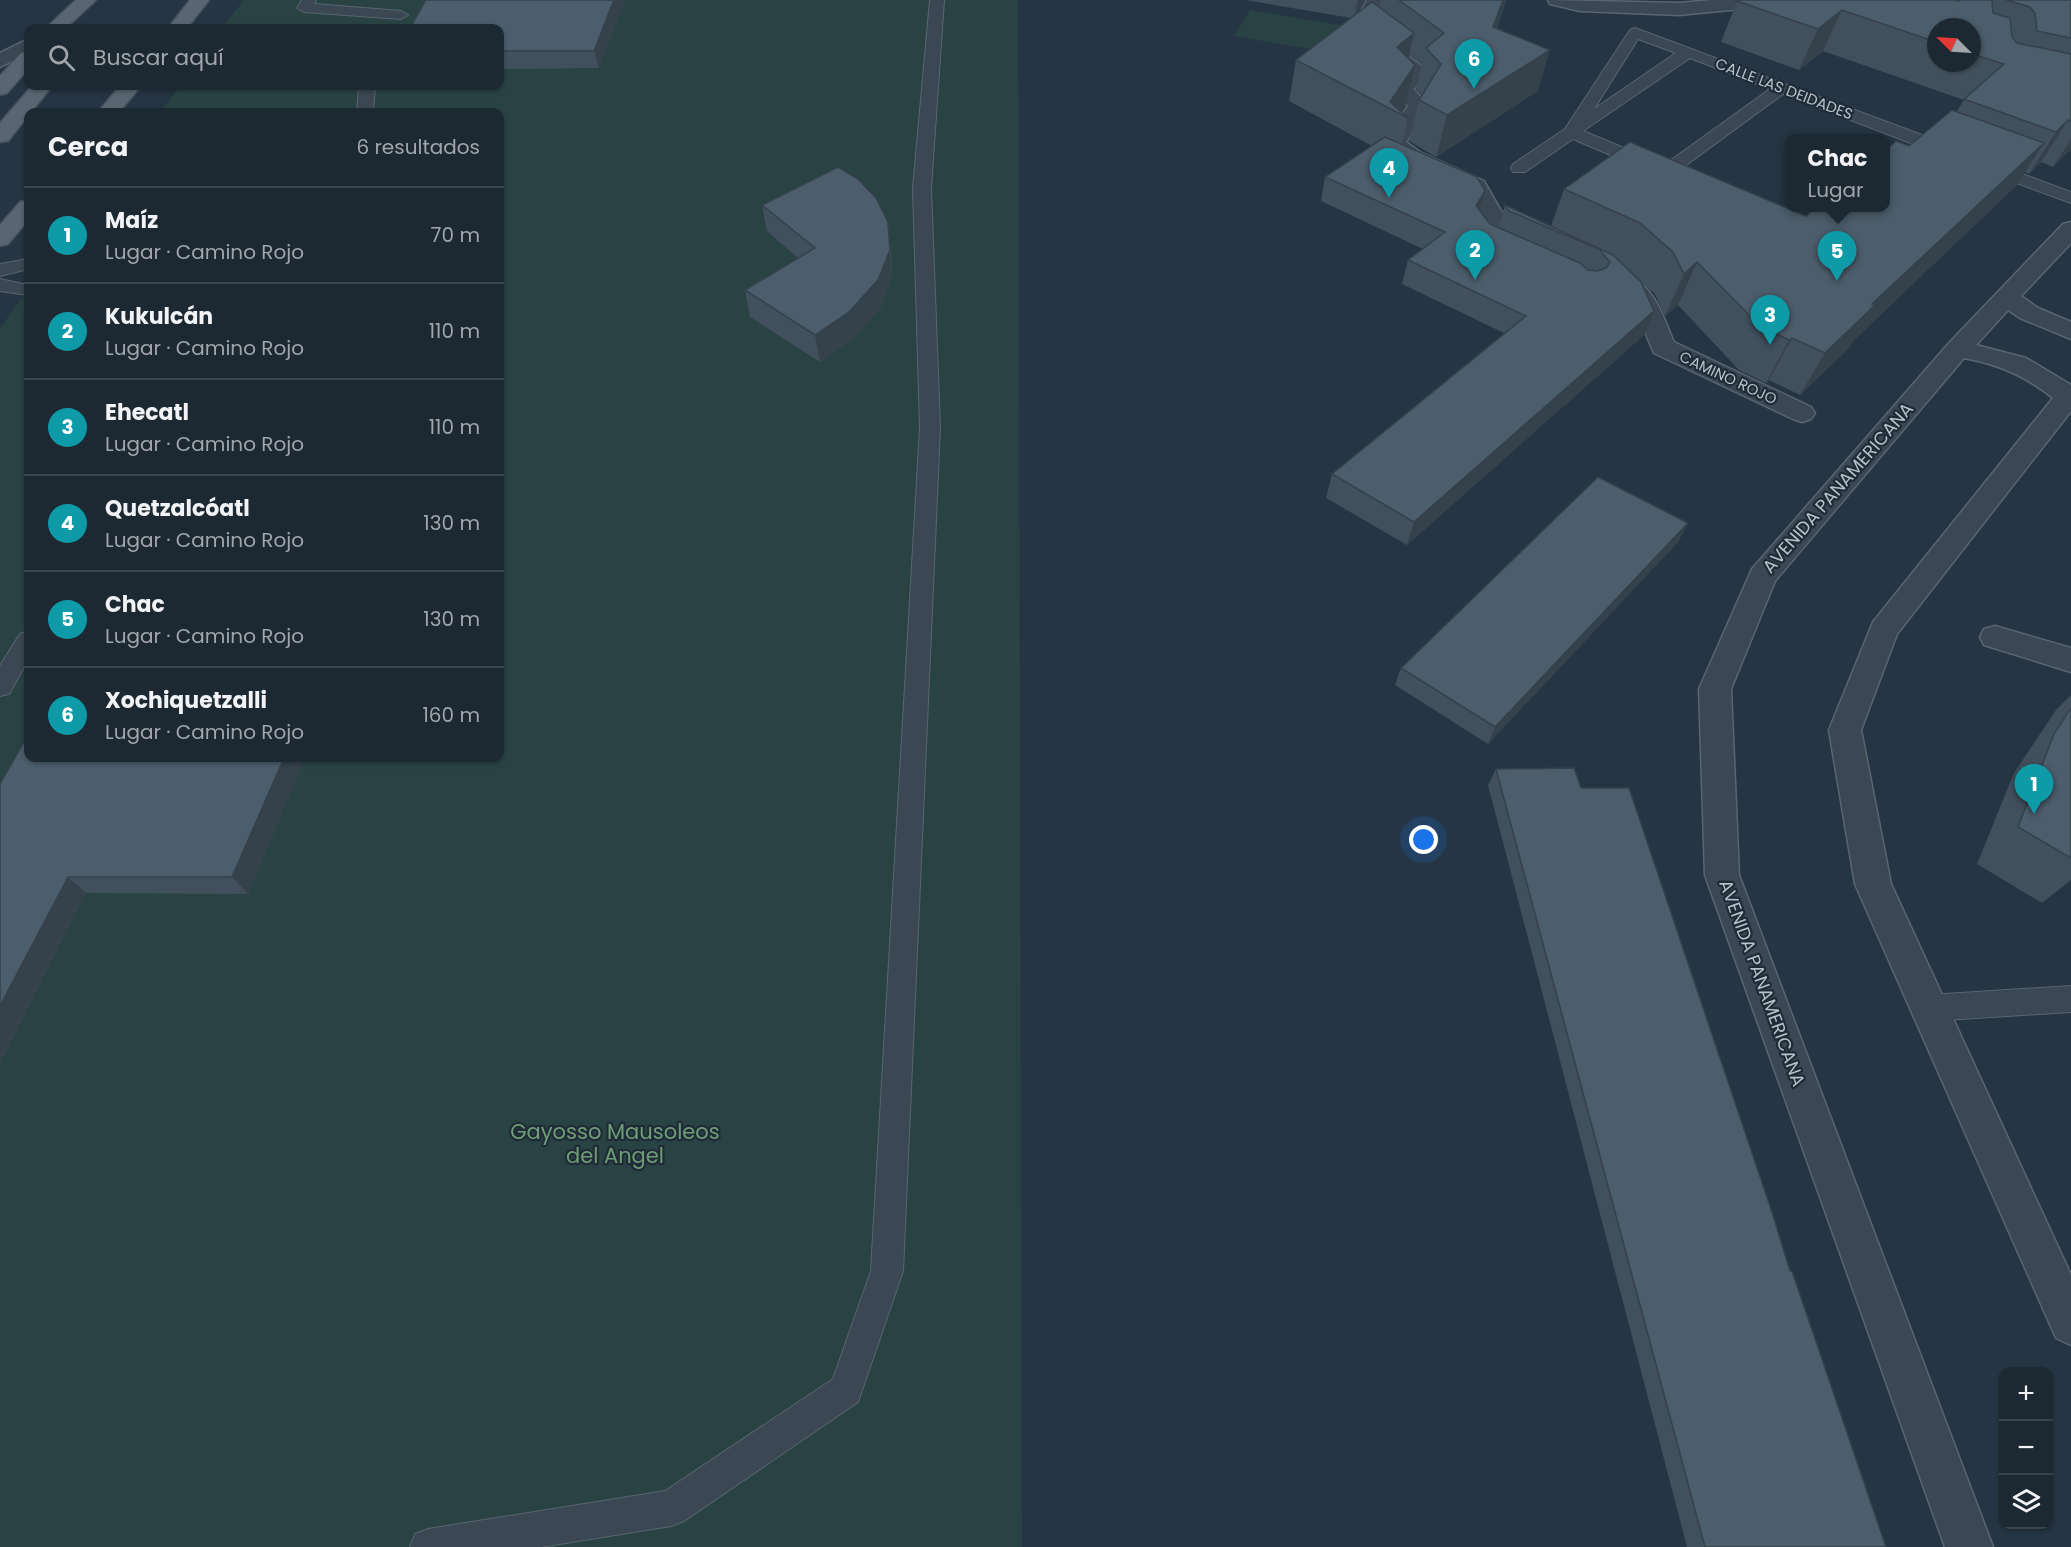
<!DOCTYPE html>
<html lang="es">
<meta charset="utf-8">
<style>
:root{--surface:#1c2832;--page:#25303a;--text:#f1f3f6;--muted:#a0a6ac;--line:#3a444d;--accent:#90c3f9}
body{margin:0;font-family:Poppins,sans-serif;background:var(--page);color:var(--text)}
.controls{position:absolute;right:18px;bottom:18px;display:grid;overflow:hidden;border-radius:12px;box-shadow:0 2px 4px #0004}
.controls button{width:54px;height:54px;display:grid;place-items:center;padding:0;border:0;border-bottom:2px solid var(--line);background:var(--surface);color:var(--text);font:30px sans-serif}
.compass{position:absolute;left:1927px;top:18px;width:54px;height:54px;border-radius:50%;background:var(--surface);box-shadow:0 2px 4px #0004;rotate:294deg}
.you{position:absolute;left:1424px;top:840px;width:21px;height:21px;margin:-15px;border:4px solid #fff;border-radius:50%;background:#1a73e8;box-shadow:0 0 0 9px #1a73e833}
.badge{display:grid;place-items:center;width:39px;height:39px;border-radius:50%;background:var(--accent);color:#fff;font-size:20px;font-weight:700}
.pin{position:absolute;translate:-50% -50px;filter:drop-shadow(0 2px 3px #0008)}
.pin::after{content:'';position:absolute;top:32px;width:21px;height:18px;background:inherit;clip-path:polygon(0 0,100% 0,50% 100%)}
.popup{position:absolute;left:1785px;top:134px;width:105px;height:78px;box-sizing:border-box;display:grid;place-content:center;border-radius:12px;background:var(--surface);filter:drop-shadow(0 2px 4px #0005);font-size:20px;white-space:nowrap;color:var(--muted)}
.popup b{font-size:22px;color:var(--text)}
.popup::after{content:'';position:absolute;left:50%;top:100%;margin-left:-12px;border:12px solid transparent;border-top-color:var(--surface)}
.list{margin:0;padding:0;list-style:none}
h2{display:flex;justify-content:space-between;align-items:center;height:78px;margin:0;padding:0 24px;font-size:26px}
h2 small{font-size:20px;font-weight:400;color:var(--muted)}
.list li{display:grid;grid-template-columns:39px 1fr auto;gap:18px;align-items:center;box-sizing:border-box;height:96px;padding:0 24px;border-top:2px solid var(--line)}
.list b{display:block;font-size:22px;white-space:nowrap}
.list p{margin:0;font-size:20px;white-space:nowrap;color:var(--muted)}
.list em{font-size:20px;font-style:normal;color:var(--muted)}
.icon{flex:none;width:33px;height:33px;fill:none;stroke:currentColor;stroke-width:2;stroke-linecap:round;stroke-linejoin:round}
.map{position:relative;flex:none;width:2071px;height:1547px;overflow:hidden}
.search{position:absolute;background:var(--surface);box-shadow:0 2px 4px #0004;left:24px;top:24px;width:480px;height:66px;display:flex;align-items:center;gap:15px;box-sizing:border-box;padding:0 21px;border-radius:12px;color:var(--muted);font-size:22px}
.panel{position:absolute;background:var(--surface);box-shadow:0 2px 4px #0004;left:24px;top:108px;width:480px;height:654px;border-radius:12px}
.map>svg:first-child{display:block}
.green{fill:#294344}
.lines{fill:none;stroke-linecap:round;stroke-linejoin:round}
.service-casing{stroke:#596570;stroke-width:2}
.pedestrian-casing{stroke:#596570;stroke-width:3}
.tertiary-casing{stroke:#596570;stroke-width:3}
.primary-casing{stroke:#45505c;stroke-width:3}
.service{fill:#3b4752;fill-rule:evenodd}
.pedestrian{fill:#3b4752;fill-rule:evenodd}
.tertiary{fill:#3b4752;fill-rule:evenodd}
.primary{fill:#596672;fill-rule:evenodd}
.wall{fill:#41505c;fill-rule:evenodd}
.shaded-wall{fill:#35414b}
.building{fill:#4c5d6b;stroke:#35414b;stroke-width:1.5}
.labels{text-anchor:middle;stroke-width:4.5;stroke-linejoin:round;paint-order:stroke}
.far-street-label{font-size:15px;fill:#b8c2cc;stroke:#1f2c38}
.street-label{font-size:18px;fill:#b8c2cc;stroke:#1f2c38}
.near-park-label{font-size:21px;fill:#6f9d75;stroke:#1f2c38}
</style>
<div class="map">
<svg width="2071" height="1547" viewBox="0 0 2071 1547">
<rect width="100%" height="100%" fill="#263543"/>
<!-- green -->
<g class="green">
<path d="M244 0H1018L1022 1547H0V328L28 290V758H500V112H160L180 86H500V28H222Z"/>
<path d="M1250 10 1340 25 1326 52 1234 36Z"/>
</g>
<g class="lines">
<defs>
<g id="service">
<path d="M302 0H316L314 4 401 11 408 15 401 19 304 12 297 8Z"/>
<path d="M930 0H944L931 188 940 428 903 1271 858 1402 684 1521 671 1526 541 1547H410L415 1534 428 1529 665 1491 833 1379 871 1271 920 428 913 188Z"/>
<path d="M1635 28 1954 147 1956 151 1954 155H1942L1783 94 1678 171 1691 179 1688 183C1678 185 1664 180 1658 172L1660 168 1770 89 1690 58 1583 131 1655 161 1657 165 1655 169H1643L1573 139 1525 172H1513L1511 168 1513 164 1565 129 1630 30ZM1638 39 1676 53 1594 109Z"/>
<path d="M359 86H375L373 112H357Z"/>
<path d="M1990 162 2071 192V203L1984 171 1982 167 1984 163Z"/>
<path d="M28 259V269L0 276V264Z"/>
<path d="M0 279 28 285V295L0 291Z"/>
<path d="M28 631V660L9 694 0 696V666L20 634Z"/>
<path d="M2071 986V1012L1929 1021 1919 1017 1915 1008 1919 999 1929 995Z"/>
</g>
<g id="pedestrian">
<path d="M1367 0H1385L1371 28 1432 74 1413 89 1429 105 1406 142 1420 152 1484 181 1501 211 1549 233 1553 238 1549 243 1541 245 1533 243 1484 220 1467 190 1404 162 1383 143 1408 106 1390 88 1409 74 1351 30Z"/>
<path d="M1548 0 1679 3 1713 0H1779L1788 2 1790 6 1788 10 1781 12 1750 8 1679 15 1580 11 1550 4Z"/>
<path d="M1626 277C1655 284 1663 318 1674 342L1811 407 1815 413 1811 419 1802 422 1793 419 1654 353 1633 304 1614 284 1618 279Z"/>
<path d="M1995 626 2071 648V672L1984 645 1980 637 1984 629Z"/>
</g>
<g id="tertiary">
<path d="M28 39V53L0 67V53Z"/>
<path d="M2071 222V243L2021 296 2038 308 2071 322V339L2020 318 2008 310 1976 345 2026 358 2071 385V411L1897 634 1861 730 1891 884 2071 1275V1345L2056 1338 1855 884 1829 730 1873 622 2053 398C2026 376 1998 364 1964 358L1775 581 1731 689 1739 875 1993 1547H1945L1705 875 1699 689 1752 569 1949 343 2063 224Z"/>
</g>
<g id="primary">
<path d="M76 0H96L66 28H46Z"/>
<path d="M190 0H209L187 28H168Z"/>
<path d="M28 51V69L7 93 0 95V76L21 53Z"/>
<path d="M32 86H52L8 141 0 142V123Z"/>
<path d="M120 86H141L119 112H98Z"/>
<path d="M28 200V220L8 244 0 246V225L20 202Z"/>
</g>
</defs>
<!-- service casing -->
<use href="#service" class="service-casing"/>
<!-- pedestrian casing -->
<use href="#pedestrian" class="pedestrian-casing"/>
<!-- tertiary casing -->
<use href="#tertiary" class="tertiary-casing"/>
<!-- primary casing -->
<use href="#primary" class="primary-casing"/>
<!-- service -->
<use href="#service" class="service"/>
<!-- pedestrian -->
<use href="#pedestrian" class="pedestrian"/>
<!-- tertiary -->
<use href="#tertiary" class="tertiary"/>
<!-- primary -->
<use href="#primary" class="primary"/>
</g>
<!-- wall -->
<g class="wall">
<path d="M625 0 599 68 500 69V28Z"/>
<path d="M1245 0H1364L1357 14 1379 8 1381 0H1506L1497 28 1538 91 1436 157 1409 141 1419 100 1422 95 1416 89 1422 65 1410 55 1409 59 1415 65 1405 106 1401 112 1408 118 1402 145 1479 211 1490 224 1498 228 1505 205 1551 226 1564 189 1806 216 1909 146 1957 111 1964 100 1823 51 1799 70 1721 42 1737 1 1739 0H2071V149L2053 167 2041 162 2029 174 2025 172 2017 185 1853 341 1849 348 1800 395 1769 380 1766 383 1739 370 1678 305 1665 316 1655 294 1642 283 1654 311 1644 335 1407 545 1326 498 1332 474 1504 333 1402 284 1408 260 1423 249 1321 201 1325 177 1372 146 1289 101 1296 60 1351 18ZM1936 27H1972V63H1936Z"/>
<path d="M762 205 891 248 892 276 881 307 853 339 820 362 750 317 745 290 798 258 767 231Z"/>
<path d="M1688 523 1678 542 1488 744 1395 685 1401 668Z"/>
<path d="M2071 695V880L2042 903 1977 864 2014 773 2056 710Z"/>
<path d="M305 758 248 894 86 893 0 1064V784Z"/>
<path d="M1496 769 1581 788 1790 1271 1886 1547H1687L1488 785Z"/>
</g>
<!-- shaded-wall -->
<g class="shaded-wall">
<path d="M614 0H625L599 68 594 51Z"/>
<path d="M1358 0H1364L1354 19Z"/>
<path d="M1503 0H1506L1499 23 1482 68 1493 27Z"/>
<path d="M1842 10 1823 51 1799 70 1818 29Z"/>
<path d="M1414 33 1405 74 1397 47Z"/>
<path d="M1550 50 1538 91 1436 157 1447 115Z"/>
<path d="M1415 65 1405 106 1400 114 1390 102Z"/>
<path d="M2068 120 2041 162 2029 174 2056 132Z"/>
<path d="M2071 139V149L2053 167Z"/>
<path d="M2044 143 2017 185 1853 341 1849 348 1800 395 1825 353 1872 304Z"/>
<path d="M1485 191 1478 215 1476 206Z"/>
<path d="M888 222 892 276 881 307 853 339 820 362 815 335Z"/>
<path d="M1697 262 1678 305 1665 316 1684 274Z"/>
<path d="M1654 311 1644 335 1407 545 1414 522Z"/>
<path d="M1792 338 1769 380 1766 383 1789 340Z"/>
<path d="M1688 523 1678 542 1488 744 1495 727Z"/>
<path d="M284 758H305L248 894 232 877Z"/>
<path d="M68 877 86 893 0 1064V1006Z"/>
</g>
<!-- building -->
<g class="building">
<path d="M426 0H614L594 51H500V28H410Z"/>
<path d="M1399 0H1503L1493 27 1550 50 1447 115 1419 100 1441 64 1426 48 1444 33Z"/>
<path d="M1739 0H1954L1959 1V0H1992L1993 13 2010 18 2012 37 2017 43 2071 54V122L2068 120 2056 132 1964 99 2004 64 1972 54V27H1936V42L1842 10 1818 29 1737 1Z"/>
<path d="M2006 0H2071V38L2037 31 2035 13 2030 7Z"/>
<path d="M1372 2 1414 33 1397 47 1415 65 1390 102 1408 118 1296 60Z"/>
<path d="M1952 110 2044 143 1872 304 1875 305 1825 353 1792 338 1789 340 1761 327 1697 262 1684 274 1673 252 1640 223 1564 189 1630 142 1806 216 1816 207H1885V151L1896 141 1909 146Z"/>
<path d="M1385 137 1477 177 1485 191 1476 206 1490 224 1580 263 1588 270 1597 271 1606 268 1610 262 1599 249 1509 211 1505 205 1613 255 1641 282 1654 311 1414 522 1332 474 1526 316 1408 260 1445 232 1325 177Z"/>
<path d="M838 167 858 179 876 198 888 222 890 250 878 280 849 312 815 335 745 290 815 248 762 205Z"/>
<path d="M1598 477 1688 523 1495 727 1401 668Z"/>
<path d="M2071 708V858L2018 827 2054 734Z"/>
<path d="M28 735V758H284L232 877H68L0 1006V784Z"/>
<path d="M1574 768 1581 788H1629L1772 1212 1790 1271H1792L1886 1547H1705L1496 769Z"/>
</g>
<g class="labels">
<!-- far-street labels -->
<g class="far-street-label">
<text transform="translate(1784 89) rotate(21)" y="5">CALLE LAS DEIDADES</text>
<text transform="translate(1728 378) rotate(25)" y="5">CAMINO ROJO</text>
</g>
<!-- street labels -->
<g class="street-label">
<text transform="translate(1838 488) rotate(-49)" y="6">AVENIDA PANAMERICANA</text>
<text transform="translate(1762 983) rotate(70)" y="6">AVENIDA PANAMERICANA</text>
</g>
<!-- near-park labels -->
<g class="near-park-label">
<text x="615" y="1139">Gayosso Mausoleos<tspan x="615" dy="24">del Angel</tspan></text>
</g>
</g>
</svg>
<div class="controls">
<button>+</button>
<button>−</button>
<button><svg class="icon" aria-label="layers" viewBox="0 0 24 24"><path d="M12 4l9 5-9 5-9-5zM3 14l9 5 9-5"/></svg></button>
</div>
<svg class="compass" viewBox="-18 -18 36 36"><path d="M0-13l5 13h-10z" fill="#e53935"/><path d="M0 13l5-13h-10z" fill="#a0a6ac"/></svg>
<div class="you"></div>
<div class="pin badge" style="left:2034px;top:814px;background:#0f9aa8">1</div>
<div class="pin badge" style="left:1475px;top:280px;background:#0f9aa8">2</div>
<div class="pin badge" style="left:1770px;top:345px;background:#0f9aa8">3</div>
<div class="pin badge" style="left:1389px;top:198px;background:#0f9aa8">4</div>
<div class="pin badge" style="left:1837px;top:281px;background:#0f9aa8">5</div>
<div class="popup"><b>Chac</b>Lugar</div>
<div class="pin badge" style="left:1474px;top:89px;background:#0f9aa8">6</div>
<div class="search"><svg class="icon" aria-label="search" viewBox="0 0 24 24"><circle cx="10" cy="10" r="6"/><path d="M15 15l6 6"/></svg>Buscar aquí</div>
<section class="panel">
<h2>Cerca<small>6 resultados</small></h2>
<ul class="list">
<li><span class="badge" style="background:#0f9aa8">1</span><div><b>Maíz</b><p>Lugar · Camino Rojo</p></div><em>70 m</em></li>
<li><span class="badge" style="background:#0f9aa8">2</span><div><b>Kukulcán</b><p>Lugar · Camino Rojo</p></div><em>110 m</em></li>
<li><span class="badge" style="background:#0f9aa8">3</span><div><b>Ehecatl</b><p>Lugar · Camino Rojo</p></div><em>110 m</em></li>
<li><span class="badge" style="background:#0f9aa8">4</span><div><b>Quetzalcóatl</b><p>Lugar · Camino Rojo</p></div><em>130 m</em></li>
<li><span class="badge" style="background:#0f9aa8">5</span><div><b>Chac</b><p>Lugar · Camino Rojo</p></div><em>130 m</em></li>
<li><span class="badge" style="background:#0f9aa8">6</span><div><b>Xochiquetzalli</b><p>Lugar · Camino Rojo</p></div><em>160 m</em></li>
</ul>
</section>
</div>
